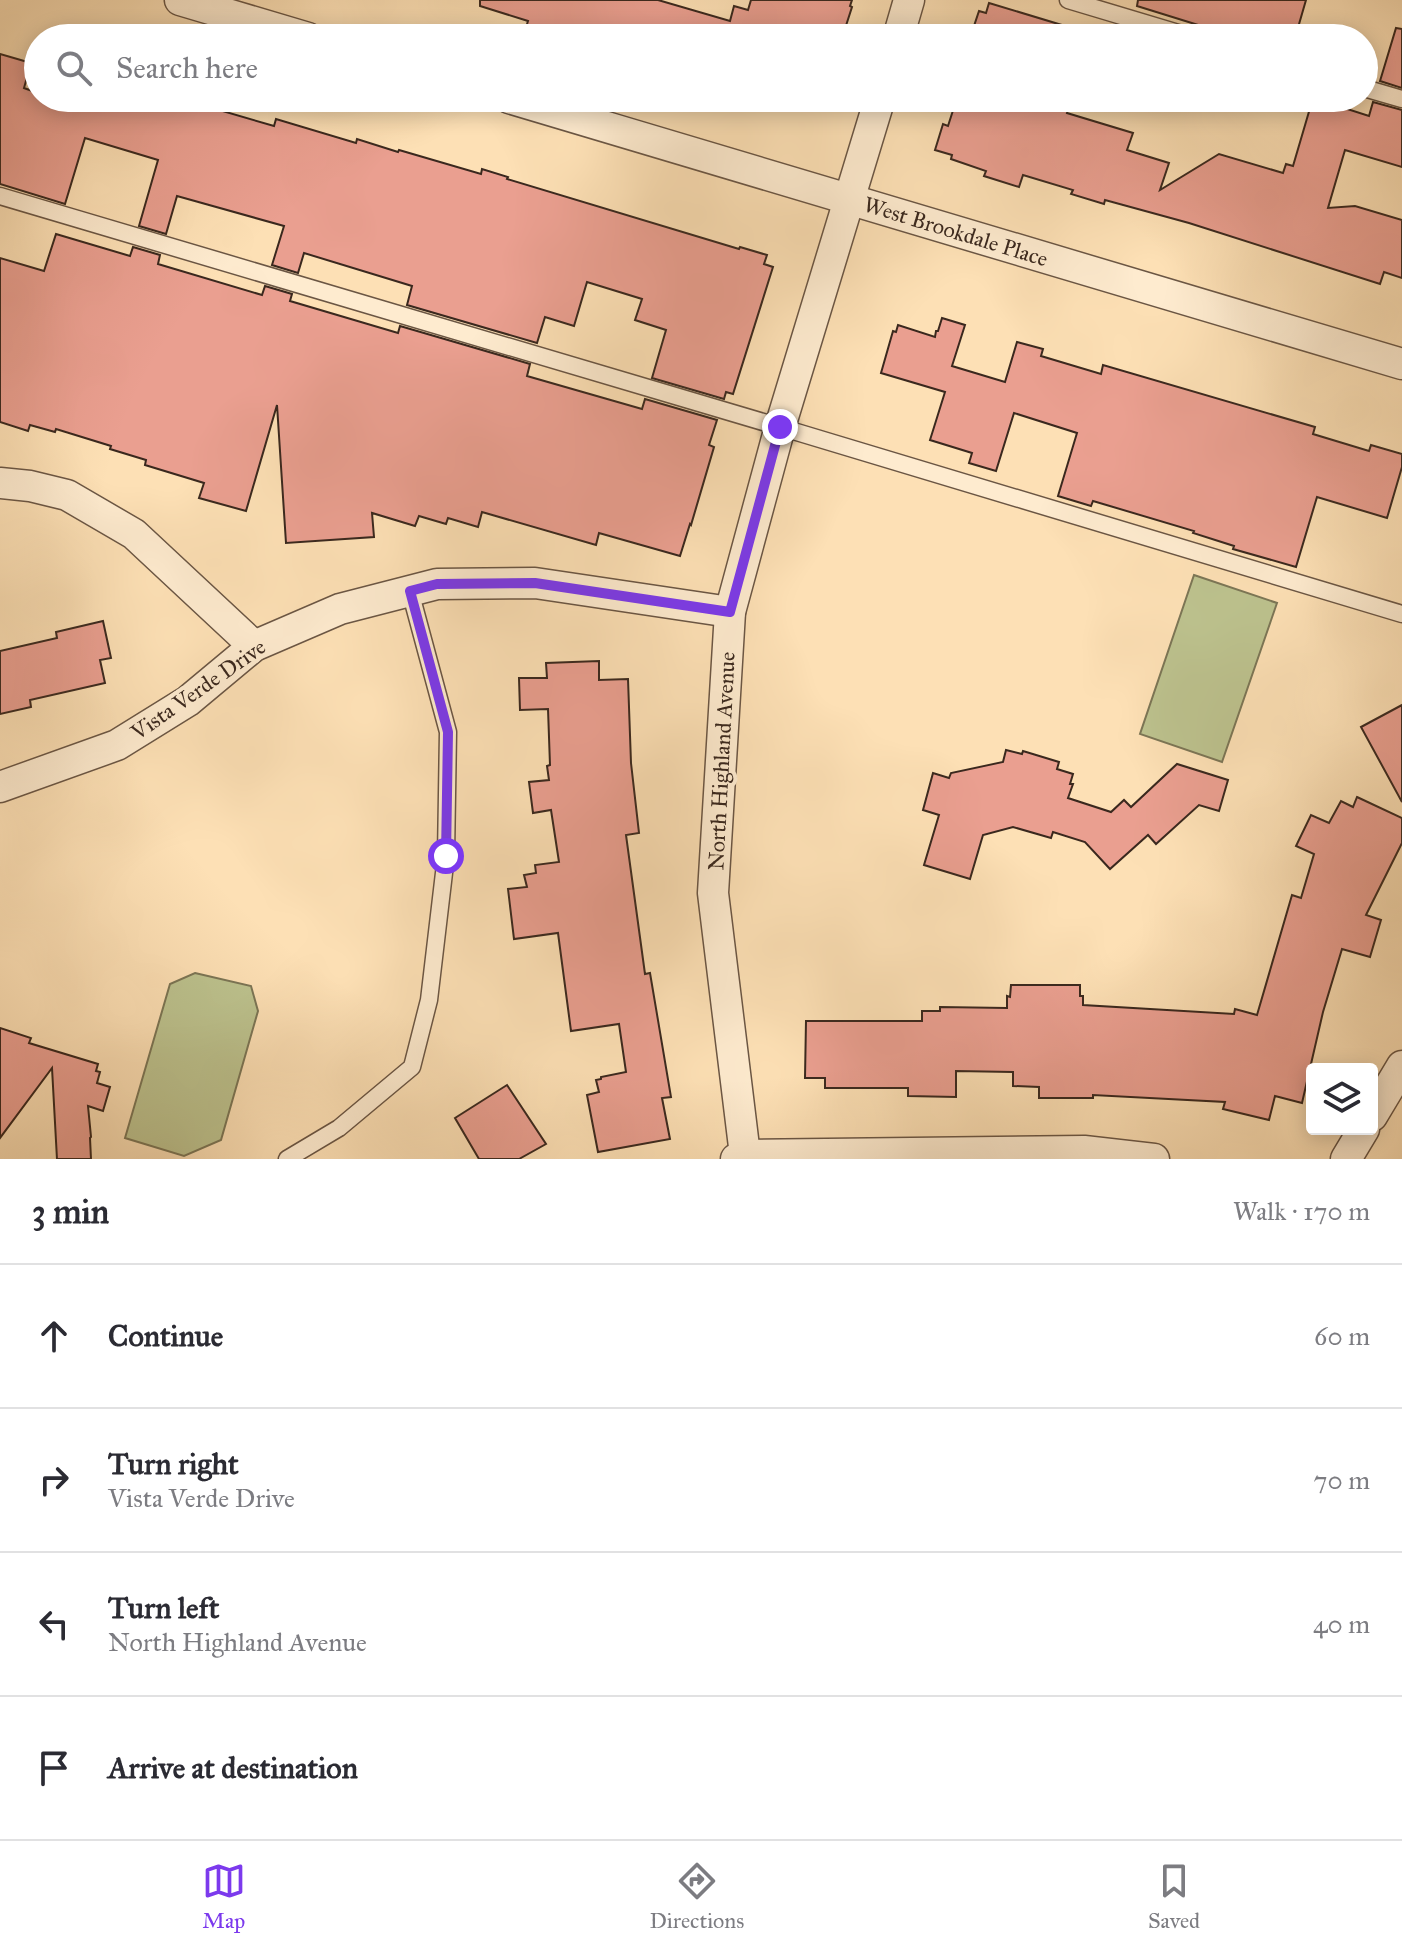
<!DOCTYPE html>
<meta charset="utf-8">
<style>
:root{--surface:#fff;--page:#f7f7f7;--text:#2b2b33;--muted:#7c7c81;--line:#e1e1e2;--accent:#7c3aed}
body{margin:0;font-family:"IM FELL Great Primer",serif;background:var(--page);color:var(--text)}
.controls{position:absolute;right:24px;bottom:24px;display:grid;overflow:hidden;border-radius:8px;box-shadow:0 4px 20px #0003}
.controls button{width:72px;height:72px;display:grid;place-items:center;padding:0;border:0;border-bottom:2px solid var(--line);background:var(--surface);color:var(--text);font:40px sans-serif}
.stop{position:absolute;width:24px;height:24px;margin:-18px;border:6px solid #7c3aed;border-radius:50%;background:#fff}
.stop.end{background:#7c3aed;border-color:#fff;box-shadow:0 2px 8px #0008}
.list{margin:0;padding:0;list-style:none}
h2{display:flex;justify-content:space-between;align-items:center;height:104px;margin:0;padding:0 32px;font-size:34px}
h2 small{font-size:26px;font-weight:400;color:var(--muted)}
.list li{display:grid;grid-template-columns:52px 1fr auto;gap:24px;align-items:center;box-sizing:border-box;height:144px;padding:0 32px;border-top:2px solid var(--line)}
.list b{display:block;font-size:30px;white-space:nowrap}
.list p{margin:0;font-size:26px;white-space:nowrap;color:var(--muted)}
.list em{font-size:26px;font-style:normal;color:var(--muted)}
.icon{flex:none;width:44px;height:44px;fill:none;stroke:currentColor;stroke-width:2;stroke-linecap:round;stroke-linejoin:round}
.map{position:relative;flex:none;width:1402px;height:1159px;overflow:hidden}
.search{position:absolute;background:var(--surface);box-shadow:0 4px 20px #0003;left:24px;right:24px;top:24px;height:88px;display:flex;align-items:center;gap:20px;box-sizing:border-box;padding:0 28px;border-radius:44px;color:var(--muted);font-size:30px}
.sheet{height:680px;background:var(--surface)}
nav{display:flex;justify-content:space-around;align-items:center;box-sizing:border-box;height:112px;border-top:2px solid var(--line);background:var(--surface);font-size:22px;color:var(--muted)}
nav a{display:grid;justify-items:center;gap:4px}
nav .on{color:var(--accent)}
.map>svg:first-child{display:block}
.green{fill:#bdc38f;stroke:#7c7656;stroke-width:2}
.building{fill:#ea9f90;stroke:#3a281e;stroke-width:2}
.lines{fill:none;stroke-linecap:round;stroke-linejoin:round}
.service-casing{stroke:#6b5644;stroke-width:19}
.minor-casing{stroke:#6b5644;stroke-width:33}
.service{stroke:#feebcf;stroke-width:16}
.minor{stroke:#feebcf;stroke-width:30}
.route{stroke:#7c3aed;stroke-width:10}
.labels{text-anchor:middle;stroke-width:8;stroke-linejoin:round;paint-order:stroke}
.street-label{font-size:22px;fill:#3a281e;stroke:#feebcf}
</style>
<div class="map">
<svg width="1402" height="1159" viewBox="0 0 1402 1159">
<rect width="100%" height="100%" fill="#fde0b5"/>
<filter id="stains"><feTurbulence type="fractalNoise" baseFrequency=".0025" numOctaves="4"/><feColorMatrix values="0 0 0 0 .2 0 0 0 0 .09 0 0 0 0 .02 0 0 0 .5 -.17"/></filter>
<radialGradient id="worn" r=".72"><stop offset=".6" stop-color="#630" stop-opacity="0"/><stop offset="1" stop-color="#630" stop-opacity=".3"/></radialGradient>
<!-- green -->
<g class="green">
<path d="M1194 575 1277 603 1222 762 1140 734Z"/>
<path d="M195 973 251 986 258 1011 221 1140 184 1156 125 1138 170 984Z"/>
</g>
<!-- building -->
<g class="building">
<path d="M480 0H658L730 21 734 6 748 10 751 0H852L850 6 852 7 842 38H537L524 34 528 21 480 6Z"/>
<path d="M1138 0H1306L1295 38H1240L1137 6Z"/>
<path d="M989 3 1085 32 1084 38H970L979 11 986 13Z"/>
<path d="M1396 28 1402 29V88L1380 81Z"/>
<path d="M0 54 31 63 24 88 38 93V98H178L274 126 276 119 356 143 357 139 398 152 399 150 481 174 482 169 508 177 507 179 739 249 740 247 767 255 764 264 773 267 733 394 726 392 724 399 652 378 666 330 635 320 642 299 587 282 574 326 545 317 537 343 407 305 412 286 304 253 298 273 272 265 284 226 177 196 166 234 139 226 158 160 85 138 65 204 0 184Z"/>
<path d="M957 98H1072L1067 113 1133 133 1127 150 1169 163 1160 190 1219 154 1283 173 1286 164 1293 166 1313 98 1369 116 1373 102 1402 110V167L1345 150 1328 208 1355 206 1402 220V278L1384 272 1380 284 1189 223 1105 200 1104 204 1071 194 1073 190 1023 175 1019 187 984 176 986 171 951 159 952 155 935 150 943 124 948 126Z"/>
<path d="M56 234 130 256 133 247 160 255 158 264 262 295 265 286 292 294 290 301 398 333 400 326 530 364 527 376 642 409 645 399 717 420 709 445 714 447 691 525 690 524 680 556 599 533 596 545 482 512 478 527 448 518 446 524 419 516 415 526 372 513 374 537 286 543 277 405 246 511 199 498 204 483 145 465 146 460 110 449 111 446 56 429 55 432 30 425 28 431 0 422V258L44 271Z"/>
<path d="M942 318 965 325 952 366 1005 382 1017 342 1043 349 1041 356 1101 374 1103 365 1315 427 1313 434 1369 451 1371 445 1402 454V467L1387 518 1317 497 1296 567 1233 549 1234 546 1193 533 1194 531 1093 501 1091 506 1058 496 1077 433 1014 413 996 471 969 463 972 453 930 440 945 392 881 373 893 331 896 332 898 325 935 337 936 331H938Z"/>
<path d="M103 621 111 658 100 660 105 683 30 700 31 707 0 714V651L57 638 56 632Z"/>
<path d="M599 661V680L628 679 631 763 639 833 626 835 645 974 650 973 671 1097 662 1098 670 1139 598 1152 587 1095 599 1092 596 1080 601 1079V1077L626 1072 619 1024 571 1031 558 933 514 939 508 889 527 887 524 875 536 873 535 865 559 862 551 810 533 813 529 782 549 780 547 766 550 765 548 709 520 710 519 678H547L546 663Z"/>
<path d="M1402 705V802L1361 727Z"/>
<path d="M1006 750 1022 754 1023 751 1059 762 1057 769 1073 774 1070 784H1073L1068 798 1111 812 1124 800 1131 807 1177 764 1228 780 1219 811 1199 805 1156 844 1148 835 1110 869 1085 842 1053 832 1051 838 1013 827 983 835 970 879 924 865 939 815 923 810 933 773 949 778 951 773 1003 762Z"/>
<path d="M1357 797 1402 818V843L1366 915 1381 920 1370 957 1342 949 1323 1012 1302 1103 1275 1096 1269 1120 1223 1109 1225 1102 1093 1095V1098H1039V1087L1013 1086V1072L956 1071V1097L908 1096V1088H825V1078H805L806 1021H922V1011H940V1007L1007 1008V996L1010 997 1011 985H1080V996H1083V1005L1234 1014 1235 1009 1257 1015 1292 895 1301 898 1314 854 1296 846 1311 815 1329 823 1341 801 1353 807Z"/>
<path d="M0 1028 31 1038 29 1043 98 1064 96 1071 100 1072 97 1083 110 1087 103 1111 88 1106 91 1137 90 1138 91 1159H57L52 1068 0 1138Z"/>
<path d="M507 1085 546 1144 519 1159H479L455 1118Z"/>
</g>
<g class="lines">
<defs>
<g id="service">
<path d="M1068 0 1195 38"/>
<path d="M1364 88 1402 99"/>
<path d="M0 196 780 427 1402 614"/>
<path d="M287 1159 339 1128 412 1067 429 1000 446 856 448 732 410 591"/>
</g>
<g id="minor">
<path d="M180 0 308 38"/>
<path d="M898 38 909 0"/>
<path d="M509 98 1402 364"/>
<path d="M0 483 30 486 67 495 134 534 254 646"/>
<path d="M0 787 117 745 188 701 254 646 340 609 437 584 535 583 730 612"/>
<path d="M1372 1116 1402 1066"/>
<path d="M745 1155 713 893 730 612 780 427 880 98"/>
<path d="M736 1159 745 1155 1084 1151 1154 1159"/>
<path d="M1346 1159 1364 1129"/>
</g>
</defs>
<!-- service casing -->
<use href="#service" class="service-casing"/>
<!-- minor casing -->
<use href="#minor" class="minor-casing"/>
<!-- service -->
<use href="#service" class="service"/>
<!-- minor -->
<use href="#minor" class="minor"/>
</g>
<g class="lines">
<!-- route -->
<path class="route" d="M446 856 448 732 410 591 437 584 535 583 730 612 780 427"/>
</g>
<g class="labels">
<!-- street labels -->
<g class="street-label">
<text transform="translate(956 231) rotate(17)" y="8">West Brookdale Place</text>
<text transform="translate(198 689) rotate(-35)" y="8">Vista Verde Drive</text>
<text transform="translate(721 761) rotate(-87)" y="8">North Highland Avenue</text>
</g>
</g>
<rect width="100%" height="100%" filter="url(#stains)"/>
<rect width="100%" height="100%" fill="url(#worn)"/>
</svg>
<div class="controls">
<button><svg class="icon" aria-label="layers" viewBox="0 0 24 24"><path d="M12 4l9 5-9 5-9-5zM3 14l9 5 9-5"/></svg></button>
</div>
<div class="stop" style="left:446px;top:856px"></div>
<div class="stop end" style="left:780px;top:427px"></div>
<div class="search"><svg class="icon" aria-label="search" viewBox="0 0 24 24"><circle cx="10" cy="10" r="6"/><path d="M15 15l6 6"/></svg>Search here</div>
</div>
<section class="sheet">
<h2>3 min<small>Walk · 170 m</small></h2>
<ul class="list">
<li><svg class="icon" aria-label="ahead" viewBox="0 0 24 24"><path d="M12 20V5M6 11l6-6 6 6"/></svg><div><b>Continue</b></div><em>60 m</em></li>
<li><svg class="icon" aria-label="right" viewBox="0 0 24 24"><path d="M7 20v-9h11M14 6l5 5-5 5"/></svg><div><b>Turn right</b><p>Vista Verde Drive</p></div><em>70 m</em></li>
<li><svg class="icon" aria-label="left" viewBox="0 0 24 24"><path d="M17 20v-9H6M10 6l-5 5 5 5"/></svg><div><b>Turn left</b><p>North Highland Avenue</p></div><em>40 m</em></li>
<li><svg class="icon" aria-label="arrive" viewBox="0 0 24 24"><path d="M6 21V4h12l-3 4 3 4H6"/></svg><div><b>Arrive at destination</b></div></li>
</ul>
</section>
<nav>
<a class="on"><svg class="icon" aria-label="map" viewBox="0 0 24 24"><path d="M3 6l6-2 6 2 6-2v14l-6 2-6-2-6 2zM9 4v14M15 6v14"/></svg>Map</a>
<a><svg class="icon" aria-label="directions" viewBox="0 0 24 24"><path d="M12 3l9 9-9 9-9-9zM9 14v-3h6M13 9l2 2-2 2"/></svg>Directions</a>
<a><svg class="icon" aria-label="saved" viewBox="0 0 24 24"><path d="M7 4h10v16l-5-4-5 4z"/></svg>Saved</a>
</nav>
